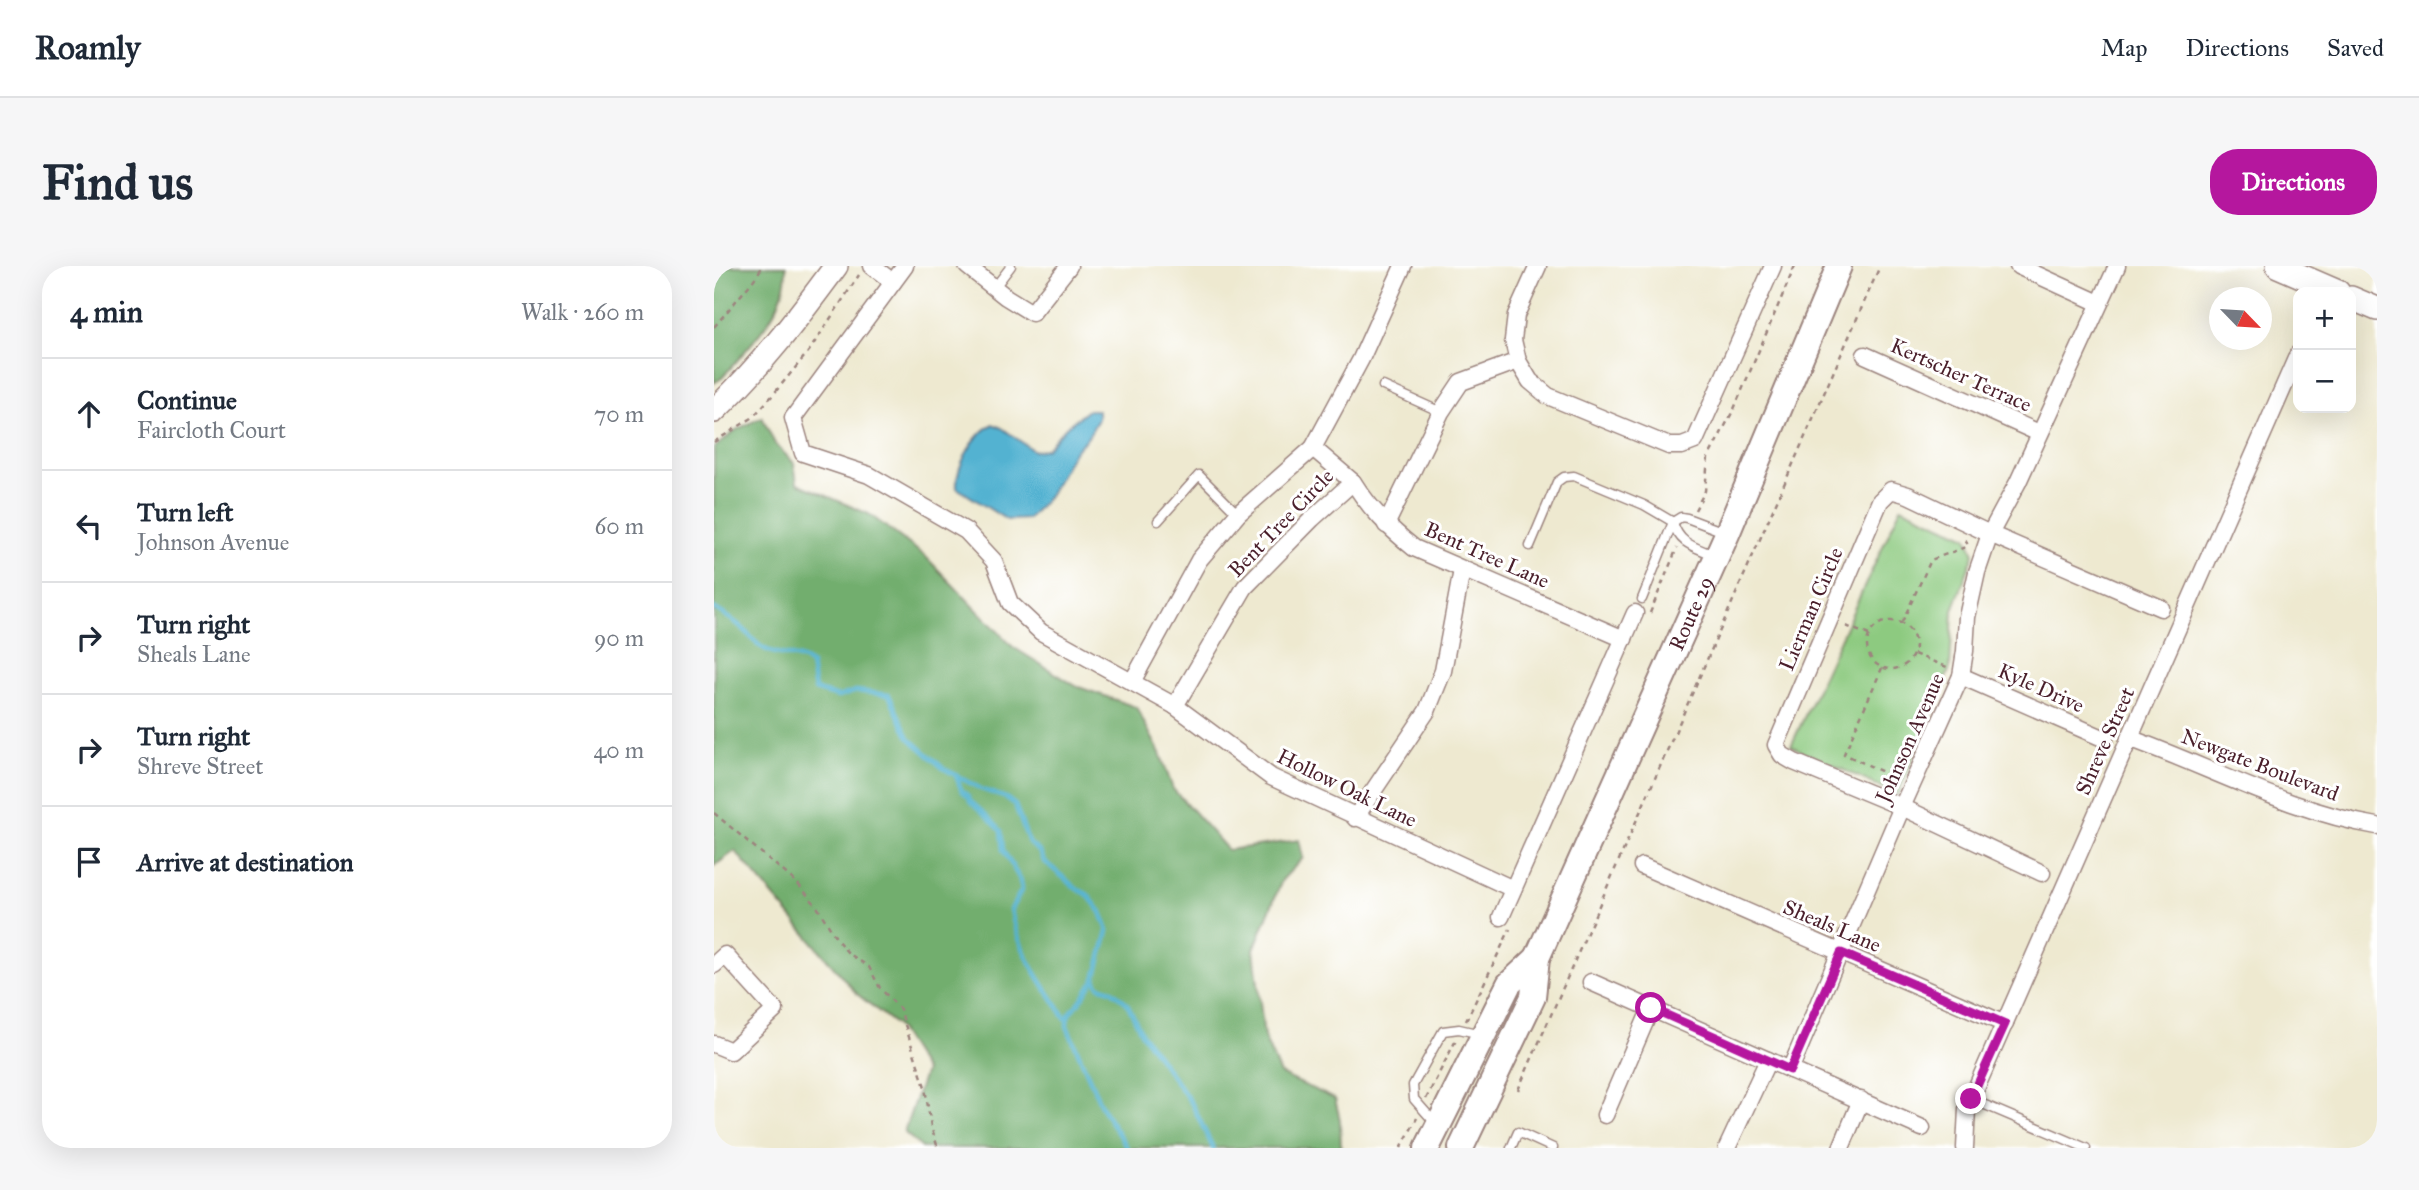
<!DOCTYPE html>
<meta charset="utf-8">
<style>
:root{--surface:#fff;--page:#f6f6f7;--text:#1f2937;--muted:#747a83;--line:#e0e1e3;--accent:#b5179e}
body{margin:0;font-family:"IM FELL Great Primer",serif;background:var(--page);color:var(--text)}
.controls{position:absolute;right:21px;top:21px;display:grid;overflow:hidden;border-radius:14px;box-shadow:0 7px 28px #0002}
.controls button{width:63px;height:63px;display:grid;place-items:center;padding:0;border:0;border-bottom:2px solid var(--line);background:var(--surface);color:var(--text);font:35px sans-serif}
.compass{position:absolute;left:1495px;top:21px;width:63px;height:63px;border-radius:50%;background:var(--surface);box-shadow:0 7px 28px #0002;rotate:115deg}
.stop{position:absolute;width:21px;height:21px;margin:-16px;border:5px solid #b5179e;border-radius:50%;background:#fff}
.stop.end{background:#b5179e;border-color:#fff;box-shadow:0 2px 7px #0008}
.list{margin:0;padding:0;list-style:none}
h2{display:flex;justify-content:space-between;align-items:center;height:91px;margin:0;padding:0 28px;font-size:30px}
h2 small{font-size:23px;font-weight:400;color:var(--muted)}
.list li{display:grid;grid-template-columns:46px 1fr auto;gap:21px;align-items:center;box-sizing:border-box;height:112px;padding:0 28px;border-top:2px solid var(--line)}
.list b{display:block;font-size:26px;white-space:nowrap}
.list p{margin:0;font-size:23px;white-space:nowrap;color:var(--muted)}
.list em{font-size:23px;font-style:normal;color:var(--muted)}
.icon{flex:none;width:38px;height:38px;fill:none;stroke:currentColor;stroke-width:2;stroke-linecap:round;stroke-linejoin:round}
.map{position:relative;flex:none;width:1663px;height:882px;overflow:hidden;border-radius:28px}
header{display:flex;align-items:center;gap:42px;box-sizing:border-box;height:98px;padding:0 35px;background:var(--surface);border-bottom:2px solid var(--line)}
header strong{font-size:33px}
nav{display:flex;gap:38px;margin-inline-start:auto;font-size:24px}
.intro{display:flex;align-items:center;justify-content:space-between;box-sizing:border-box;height:168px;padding:0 42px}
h1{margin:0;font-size:49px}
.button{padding:18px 32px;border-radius:28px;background:var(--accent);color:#fff;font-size:24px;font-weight:700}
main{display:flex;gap:42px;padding:0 42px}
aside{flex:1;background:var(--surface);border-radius:28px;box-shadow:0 7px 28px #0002}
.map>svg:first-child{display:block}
.green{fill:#8dca80;stroke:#6c7456;stroke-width:2}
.forest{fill:#72ae6e;stroke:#5e664c;stroke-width:2}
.water{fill:#52b2d1;stroke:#4e687e;stroke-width:2}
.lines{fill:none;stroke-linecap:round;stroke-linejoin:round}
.stream{stroke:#52b2d1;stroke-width:4.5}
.lane-casing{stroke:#9c847e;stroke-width:11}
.street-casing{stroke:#9c847e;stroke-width:19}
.secondary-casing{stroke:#9c847e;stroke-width:26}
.primary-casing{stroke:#9c847e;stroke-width:28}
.path{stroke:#9c847e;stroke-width:2.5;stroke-dasharray:5 5;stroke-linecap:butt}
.lane{stroke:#fff;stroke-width:8}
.street{stroke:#fff;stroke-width:16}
.secondary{stroke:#fff;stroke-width:23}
.primary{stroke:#fff;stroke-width:24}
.route{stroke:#b5179e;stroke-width:9}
.labels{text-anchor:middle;stroke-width:6;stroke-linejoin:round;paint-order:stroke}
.street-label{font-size:21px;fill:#4a1f2b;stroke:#fff}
</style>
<header>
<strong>Roamly</strong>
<nav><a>Map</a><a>Directions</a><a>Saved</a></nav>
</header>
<div class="intro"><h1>Find us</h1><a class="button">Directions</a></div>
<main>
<aside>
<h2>4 min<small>Walk · 260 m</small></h2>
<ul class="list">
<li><svg class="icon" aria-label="ahead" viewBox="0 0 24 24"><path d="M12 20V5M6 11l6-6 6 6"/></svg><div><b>Continue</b><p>Faircloth Court</p></div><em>70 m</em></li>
<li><svg class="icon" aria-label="left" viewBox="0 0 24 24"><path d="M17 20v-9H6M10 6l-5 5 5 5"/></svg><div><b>Turn left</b><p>Johnson Avenue</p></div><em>60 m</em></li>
<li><svg class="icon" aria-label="right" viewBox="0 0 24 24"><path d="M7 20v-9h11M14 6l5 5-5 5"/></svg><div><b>Turn right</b><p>Sheals Lane</p></div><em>90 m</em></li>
<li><svg class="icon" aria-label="right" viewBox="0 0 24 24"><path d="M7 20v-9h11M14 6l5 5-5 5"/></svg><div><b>Turn right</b><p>Shreve Street</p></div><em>40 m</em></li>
<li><svg class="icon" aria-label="arrive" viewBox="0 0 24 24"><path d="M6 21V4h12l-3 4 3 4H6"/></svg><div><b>Arrive at destination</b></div></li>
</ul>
</aside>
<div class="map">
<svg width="1663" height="882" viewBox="0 0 1663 882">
<rect width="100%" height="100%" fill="#fff"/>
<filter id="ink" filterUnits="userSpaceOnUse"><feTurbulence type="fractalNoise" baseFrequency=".0143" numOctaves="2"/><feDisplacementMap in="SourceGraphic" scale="14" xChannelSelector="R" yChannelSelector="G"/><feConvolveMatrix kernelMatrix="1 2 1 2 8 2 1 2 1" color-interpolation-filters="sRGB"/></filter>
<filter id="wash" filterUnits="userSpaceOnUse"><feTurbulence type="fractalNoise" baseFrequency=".00686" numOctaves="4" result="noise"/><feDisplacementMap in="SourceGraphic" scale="28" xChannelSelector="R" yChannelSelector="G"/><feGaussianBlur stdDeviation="1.57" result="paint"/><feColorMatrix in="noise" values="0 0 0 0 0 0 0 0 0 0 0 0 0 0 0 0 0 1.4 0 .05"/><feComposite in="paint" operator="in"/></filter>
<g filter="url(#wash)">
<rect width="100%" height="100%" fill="#eee9d0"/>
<!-- green -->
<path class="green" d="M1187 241 1253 271 1260 288 1239 344 1236 402 1184 529 1077 480Z"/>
<!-- forest -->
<g class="forest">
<path d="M0 0H72C74 46 35 79 8 112L0 117Z"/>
<path d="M48 151 61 178 80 197 83 217 155 248 211 290 299 381 362 420 422 441 446 487 459 523 514 584 585 574 589 592 568 614 540 683 550 771 566 808 621 833 626 854 627 882H208L190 866 211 805 182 759 143 728 21 585 0 600V182L22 164Z"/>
</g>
<!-- water -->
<path class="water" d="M374 144H384V153L374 171 359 187 335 230 314 253 293 254 243 222C241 202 260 167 279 158L288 162 320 185 332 183 352 161Z"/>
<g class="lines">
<!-- stream -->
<g class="stream">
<path d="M0 342C9 348 19 354 27 361 36 368 40 378 51 383 66 391 82 387 97 398L101 424 124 431 142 425 175 429 195 472 229 502 267 523 292 532 301 539 315 577 326 586 330 595 363 623 373 628 387 646 394 665 381 713 385 720 397 724 413 737 428 768 478 838 499 882"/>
<path d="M242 510 248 525 255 531 256 535 274 551 287 565 289 584 305 612 308 623 297 643C303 684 329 719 352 753"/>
<path d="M381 713C375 720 372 727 367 734 360 744 352 746 353 760L388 842 413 882"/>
</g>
</g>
</g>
<g filter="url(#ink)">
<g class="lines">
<defs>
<g id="lane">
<path d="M281 21 297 0"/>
<path d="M669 120 727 146"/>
<path d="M444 255 485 209 524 248"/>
<path d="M816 280 843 216 850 211 860 210 930 239 959 256C965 279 982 281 1002 290"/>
<path d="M928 333 959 256 967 251 973 252 1010 266"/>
<path d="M1257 833 1372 882"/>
<path d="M722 858 700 833 699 819 729 765 745 763 767 768"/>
<path d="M797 882 804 866 839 882"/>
</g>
<g id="street">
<path d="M158 0 179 16"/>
<path d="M191 0 79 152 89 187 155 209 252 265 280 295 296 337 327 366 461 440 531 321 598 253 639 216 599 182 647 93 689 0"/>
<path d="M253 0 292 31 318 47 355 0"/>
<path d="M824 0 802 49 799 74 804 95 816 115 834 130 955 180H968L981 175 1059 0"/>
<path d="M1304 0 1385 37"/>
<path d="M1151 89 1325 167"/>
<path d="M639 216C656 243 675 262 700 282L910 373"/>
<path d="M672 259 727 146 747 116 804 95"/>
<path d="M1247 410 1391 473"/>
<path d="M418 416 485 294 524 248 599 182"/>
<path d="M461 440 557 511 799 623"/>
<path d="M1415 472C1498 502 1576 545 1663 560"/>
<path d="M641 552 713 445 729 405 748 304"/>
<path d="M928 600 1291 758"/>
<path d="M1328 607 1188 541 1080 496 1068 489 1062 479 1166 235 1177 224 1194 229 1276 268 1447 342"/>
<path d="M787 651 921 347"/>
<path d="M0 699 11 689 61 744 17 785 0 778"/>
<path d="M877 716 1208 862"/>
<path d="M1076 804 1188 541 1247 410 1251 385 1253 351 1263 306 1276 268 1304 216 1403 0"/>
<path d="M891 849 937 742"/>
<path d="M1013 882 1054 794"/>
<path d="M1127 882 1147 834"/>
<path d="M1251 882 1253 843 1584 88"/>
</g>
<g id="secondary">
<path d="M1564 0 1624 26"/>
<path d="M1637 32 1663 43"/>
<path d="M0 145C48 99 83 53 122 0"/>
</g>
<g id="primary">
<path d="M713 882 795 718 823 692"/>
<path id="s1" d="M747 882 819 731 823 692 1013 268 1125 0"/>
</g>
</defs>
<!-- lane casing -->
<use href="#lane" class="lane-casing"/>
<!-- street casing -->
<use href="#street" class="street-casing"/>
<!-- secondary casing -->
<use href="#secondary" class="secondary-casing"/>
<!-- primary casing -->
<use href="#primary" class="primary-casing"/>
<!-- path -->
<g class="path">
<path d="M0 61 38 16 49 0"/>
<path d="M0 176 38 152 58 130 95 85 145 9"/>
<path d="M981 244 991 225 994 192 1020 143 1081 0"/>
<path d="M936 347 963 282"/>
<circle cx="1177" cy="379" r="24"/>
<path d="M1188 356 1217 294 1254 280 1251 272"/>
<path d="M1132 360 1155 369"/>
<path d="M1200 388 1233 401"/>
<path d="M1168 402 1130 488 1169 506 1179 521"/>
<path d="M0 547 83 617 102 639 124 675 134 687 155 701 166 722 186 743 211 821 217 861 224 882"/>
<path d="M752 755 796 663"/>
<path d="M804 824 1166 0"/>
<path d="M712 833 742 774"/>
<path d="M687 882 703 852"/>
</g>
<!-- lane -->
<use href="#lane" class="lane"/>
<!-- street -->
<use href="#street" class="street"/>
<!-- secondary -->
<use href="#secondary" class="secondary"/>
<!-- primary -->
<use href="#primary" class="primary"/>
</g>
</g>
<g class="lines" filter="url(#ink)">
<!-- route -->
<path class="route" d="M937 742 1076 804 1127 687 1291 758 1257 833"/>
</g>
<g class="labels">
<!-- street labels -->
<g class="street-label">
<text transform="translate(1247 109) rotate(24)" y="7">Kertscher Terrace</text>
<text transform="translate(567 257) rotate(-46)" y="7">Bent Tree Circle</text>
<text transform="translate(773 289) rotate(24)" y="7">Bent Tree Lane</text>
<text transform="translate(1097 343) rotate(-67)" y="7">Lierman Circle</text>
<text dy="7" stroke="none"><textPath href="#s1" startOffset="584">Route 29</textPath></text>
<text transform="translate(1327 422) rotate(24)" y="7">Kyle Drive</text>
<text transform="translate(1196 472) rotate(-66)" y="7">Johnson Avenue</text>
<text transform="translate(1391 475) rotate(-66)" y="7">Shreve Street</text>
<text transform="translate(1546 499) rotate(21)" y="7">Newgate Boulevard</text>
<text transform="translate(633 522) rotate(26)" y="7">Hollow Oak Lane</text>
<text transform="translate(1118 660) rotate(23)" y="7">Sheals Lane</text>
</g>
</g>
</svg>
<div class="controls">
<button>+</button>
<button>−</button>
</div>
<svg class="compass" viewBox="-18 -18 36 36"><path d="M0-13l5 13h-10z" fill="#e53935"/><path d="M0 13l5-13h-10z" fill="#747a83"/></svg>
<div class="stop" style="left:937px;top:742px"></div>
<div class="stop end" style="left:1257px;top:833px"></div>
</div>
</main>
